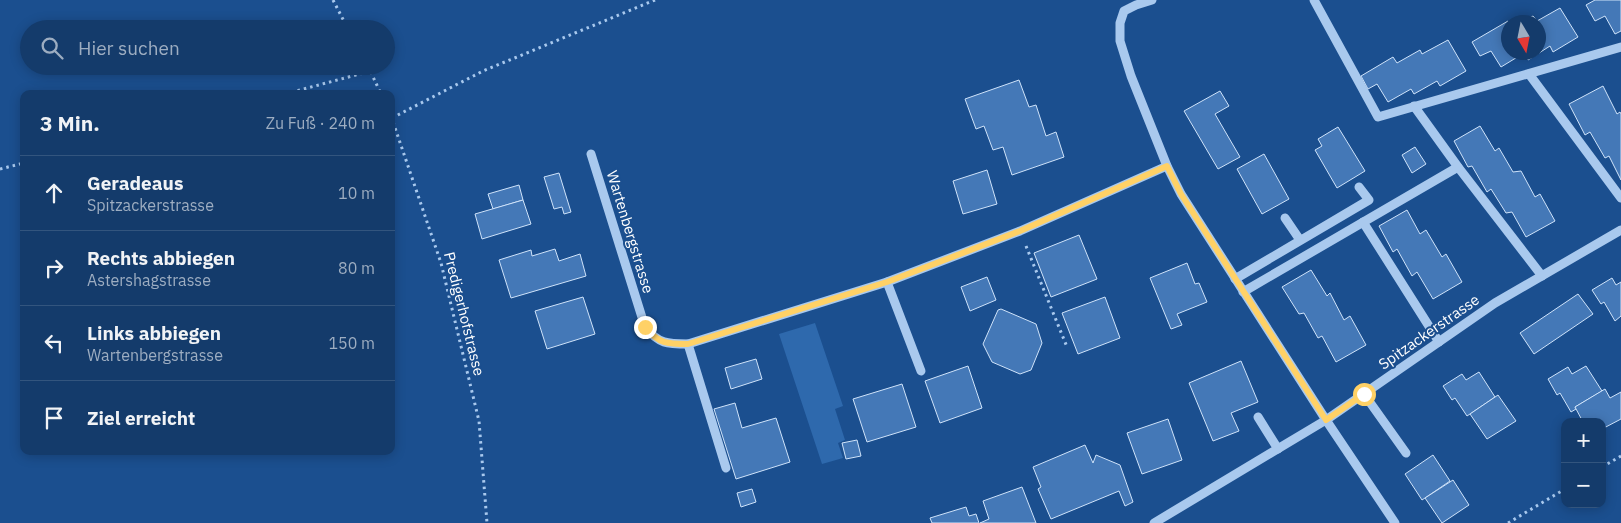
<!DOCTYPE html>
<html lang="de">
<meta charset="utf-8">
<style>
:root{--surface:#143b6b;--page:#1d4271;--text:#f1f3f6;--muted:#9dadc1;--line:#33557e}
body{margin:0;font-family:"IBM Plex Sans",sans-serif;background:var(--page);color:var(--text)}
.controls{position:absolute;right:15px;bottom:15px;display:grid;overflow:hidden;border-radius:10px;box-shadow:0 2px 12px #0003}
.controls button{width:45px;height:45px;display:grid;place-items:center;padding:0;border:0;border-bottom:1px solid var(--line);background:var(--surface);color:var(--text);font:25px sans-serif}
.compass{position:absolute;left:1501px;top:15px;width:45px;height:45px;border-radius:50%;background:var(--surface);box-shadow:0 2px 12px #0003;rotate:170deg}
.stop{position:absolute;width:15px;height:15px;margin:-11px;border:4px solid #ffd166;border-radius:50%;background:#fff}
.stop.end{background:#ffd166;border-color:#fff;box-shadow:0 1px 5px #0008}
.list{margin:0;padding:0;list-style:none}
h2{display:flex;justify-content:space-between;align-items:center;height:65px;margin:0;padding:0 20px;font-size:21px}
h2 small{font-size:16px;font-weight:400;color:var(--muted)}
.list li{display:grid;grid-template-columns:32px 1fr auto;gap:15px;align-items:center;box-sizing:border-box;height:75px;padding:0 20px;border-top:1px solid var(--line)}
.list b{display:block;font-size:19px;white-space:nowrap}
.list p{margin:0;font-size:16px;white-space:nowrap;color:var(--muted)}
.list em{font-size:16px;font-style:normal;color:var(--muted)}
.icon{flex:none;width:28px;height:28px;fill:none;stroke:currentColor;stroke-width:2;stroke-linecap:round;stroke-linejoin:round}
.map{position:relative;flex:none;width:1621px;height:523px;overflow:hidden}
.search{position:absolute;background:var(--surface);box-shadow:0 2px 12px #0003;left:20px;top:20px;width:375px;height:55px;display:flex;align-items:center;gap:12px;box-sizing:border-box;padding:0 18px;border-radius:28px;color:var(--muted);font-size:19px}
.panel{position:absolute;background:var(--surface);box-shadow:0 2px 12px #0003;left:20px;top:90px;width:375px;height:365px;border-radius:10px}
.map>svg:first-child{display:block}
.green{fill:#2e69ad}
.building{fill:#4478b7;stroke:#cfe3fa}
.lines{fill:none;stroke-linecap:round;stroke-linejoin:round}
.path{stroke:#a9c9ee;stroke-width:3;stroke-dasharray:2.5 4;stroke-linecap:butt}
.minor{stroke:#a9c9ee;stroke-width:9}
.route{stroke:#ffd166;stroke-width:6}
.labels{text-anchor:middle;stroke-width:4;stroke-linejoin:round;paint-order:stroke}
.street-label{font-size:15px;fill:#fff;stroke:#1b4f8f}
</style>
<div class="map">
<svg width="1621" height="523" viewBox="0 0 1621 523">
<rect width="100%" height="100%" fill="#1b4f8f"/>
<!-- green -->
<path class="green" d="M815 323 843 406 835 409 845 440 838 443 843 458 822 464 779 334Z"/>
<!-- building -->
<g class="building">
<path d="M1595 0H1621V31L1615 34 1605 16 1595 21 1586 5Z"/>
<path d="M1560 8 1578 37 1553 52 1550 46 1528 60 1524 53 1501 67 1491 51 1480 56 1472 42 1508 21 1509 22 1508 52H1538V22H1522L1533 16 1537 21Z"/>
<path d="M1448 40 1466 71 1440 86 1437 81 1414 94 1411 89 1388 102 1377 84 1368 89 1361 76 1393 57 1397 63 1420 50 1422 54Z"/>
<path d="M1019 80 1029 107 1036 105 1046 136 1056 132 1064 157 1012 175 1003 147 993 150 984 126 976 129 965 99Z"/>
<path d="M1603 86 1617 114 1620 112 1621 114V180L1609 156 1605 158 1590 132 1585 135 1569 104Z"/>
<path d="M1220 91 1229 106 1215 114 1240 157 1218 169 1184 111Z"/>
<path d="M1480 126 1495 151 1499 148 1513 172 1521 171 1535 197 1540 194 1555 221 1526 237 1512 212 1506 213 1491 189 1487 192 1472 166 1468 167 1454 141Z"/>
<path d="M1338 127 1365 171 1337 188 1315 150 1322 146 1318 139Z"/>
<path d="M1415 147 1426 164 1412 173 1402 155Z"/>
<path d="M1264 154 1289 199 1262 214 1237 169Z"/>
<path d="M987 170 997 204 963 214 953 181Z"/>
<path d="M559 173 571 212 564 214 562 207 554 209 544 177Z"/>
<path d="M519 185 523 200 493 209 488 194Z"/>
<path d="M523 200 531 224 482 239 475 214Z"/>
<path d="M1407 210 1420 234 1426 230 1442 257 1446 254 1462 282 1433 299 1417 272 1412 276 1397 249 1393 252 1379 226Z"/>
<path d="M1079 235 1097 279 1051 297 1034 253Z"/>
<path d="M555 249 559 261 580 254 586 276 511 298 499 260 531 250 532 256Z"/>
<path d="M1187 263 1195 284 1199 283 1207 302 1177 314 1182 325 1171 329 1150 278Z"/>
<path d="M1311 270 1327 296 1330 293 1344 320 1350 316 1366 345 1336 362 1322 336 1318 338 1304 313 1299 314 1282 287Z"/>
<path d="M987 277 996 300 970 311 961 287Z"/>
<path d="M1612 278 1616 285 1621 282V316L1615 321 1604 302 1601 304 1592 290Z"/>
<path d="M1578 294 1593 314 1534 354 1520 333Z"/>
<path d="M583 297 595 334 547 349 535 311Z"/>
<path d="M1105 297 1120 338 1078 354 1062 313Z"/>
<path d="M1001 309 1036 324 1042 343 1031 370 1020 374 992 362 983 344 998 310Z"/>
<path d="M756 359 762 379 731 389 725 368Z"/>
<path d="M1241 361 1258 402 1231 413 1239 431 1213 441 1189 383Z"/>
<path d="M968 366 982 408 940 423 925 381Z"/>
<path d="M1586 366 1602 391 1575 407 1576 409 1571 412 1560 393 1557 395 1548 379 1568 367 1572 374Z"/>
<path d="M1479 372 1495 397 1467 416 1455 398 1452 400 1443 386 1462 374 1466 380Z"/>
<path d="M902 384 916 427 867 442 853 399Z"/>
<path d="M1605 389 1610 398 1621 392V419L1602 429V422H1583L1575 407Z"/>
<path d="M1498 395 1516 421 1487 439 1470 414Z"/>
<path d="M735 403 742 428 776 418 790 462 736 479 714 409Z"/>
<path d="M1168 419 1182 460 1142 474 1127 433Z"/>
<path d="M857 440 861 456 846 459 842 443Z"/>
<path d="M1085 445 1093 463 1096 455 1120 465 1133 502 1125 506 1119 491 1051 519 1038 489 1041 487 1033 467Z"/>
<path d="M1433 455 1450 481 1422 500 1405 474Z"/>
<path d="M1453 480 1469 505 1442 523 1425 498Z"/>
<path d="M1022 487 1036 523H980L989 519 983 501Z"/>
<path d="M752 489 756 502 741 507 737 493Z"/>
<path d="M966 507 969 516 976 514 979 523H932L930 518Z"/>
</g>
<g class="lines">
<!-- path -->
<g class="path">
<path d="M333 0 348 29"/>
<path d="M368 66 381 94"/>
<path d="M285 94 371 71"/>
<path d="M391 116 441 263 479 421 487 523"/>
<path d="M392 118 483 71 655 0"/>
<path d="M0 169 24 163"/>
<path d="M1026 246 1067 347"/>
<path d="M1602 467 1621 456"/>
<path d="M1508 523 1565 489"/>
</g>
<!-- minor -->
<g class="minor">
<path d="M1152 0 1136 5 1124 11 1120 23V41L1131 76 1167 166 1181 194 1326 420 1395 523"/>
<path d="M1314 0 1378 117 1621 47"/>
<path d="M1529 74 1621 198"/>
<path d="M1414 106 1458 167 1542 276"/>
<path d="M591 154 645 327C659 344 667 344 688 344L887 282 1020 231 1167 166"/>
<path d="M1285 218 1300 240"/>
<path d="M1363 222 1439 342"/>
<path d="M1235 279 1369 200 1359 187"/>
<path d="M887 282 921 371"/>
<path d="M1243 292 1458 167"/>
<path d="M688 344 726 468"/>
<path d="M1364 394 1406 453"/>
<path d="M1258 417 1278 449"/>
<path d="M1154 523 1326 420 1495 303 1621 230"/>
</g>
</g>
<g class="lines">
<!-- route -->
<path class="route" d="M645 327C659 344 667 344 688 344L887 282 1020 231 1167 166 1181 194 1326 420 1364 394"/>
</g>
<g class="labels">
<!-- street labels -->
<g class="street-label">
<text transform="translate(630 232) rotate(73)" y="5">Wartenbergstrasse</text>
<text transform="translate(464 314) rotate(76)" y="5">Predigerhofstrasse</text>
<text transform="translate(1429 332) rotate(-35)" y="5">Spitzackerstrasse</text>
</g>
</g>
</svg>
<div class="controls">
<button>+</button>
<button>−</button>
</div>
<svg class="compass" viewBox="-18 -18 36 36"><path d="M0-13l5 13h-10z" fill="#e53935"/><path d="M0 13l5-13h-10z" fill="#9dadc1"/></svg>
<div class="stop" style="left:1364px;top:394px"></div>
<div class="stop end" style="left:645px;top:327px"></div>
<div class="search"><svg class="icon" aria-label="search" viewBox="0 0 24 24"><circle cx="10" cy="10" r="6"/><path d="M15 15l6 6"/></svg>Hier suchen</div>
<section class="panel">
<h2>3 Min.<small>Zu Fuß · 240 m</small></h2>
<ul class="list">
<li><svg class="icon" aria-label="ahead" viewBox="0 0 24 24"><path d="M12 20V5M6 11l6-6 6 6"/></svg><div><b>Geradeaus</b><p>Spitzackerstrasse</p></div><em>10 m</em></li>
<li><svg class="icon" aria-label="right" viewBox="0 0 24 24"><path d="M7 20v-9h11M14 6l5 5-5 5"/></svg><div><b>Rechts abbiegen</b><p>Astershagstrasse</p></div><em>80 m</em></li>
<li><svg class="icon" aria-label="left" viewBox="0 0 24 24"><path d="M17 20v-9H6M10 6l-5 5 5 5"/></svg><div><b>Links abbiegen</b><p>Wartenbergstrasse</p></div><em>150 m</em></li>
<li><svg class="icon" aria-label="arrive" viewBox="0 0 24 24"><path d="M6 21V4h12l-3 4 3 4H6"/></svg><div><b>Ziel erreicht</b></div></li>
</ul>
</section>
</div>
